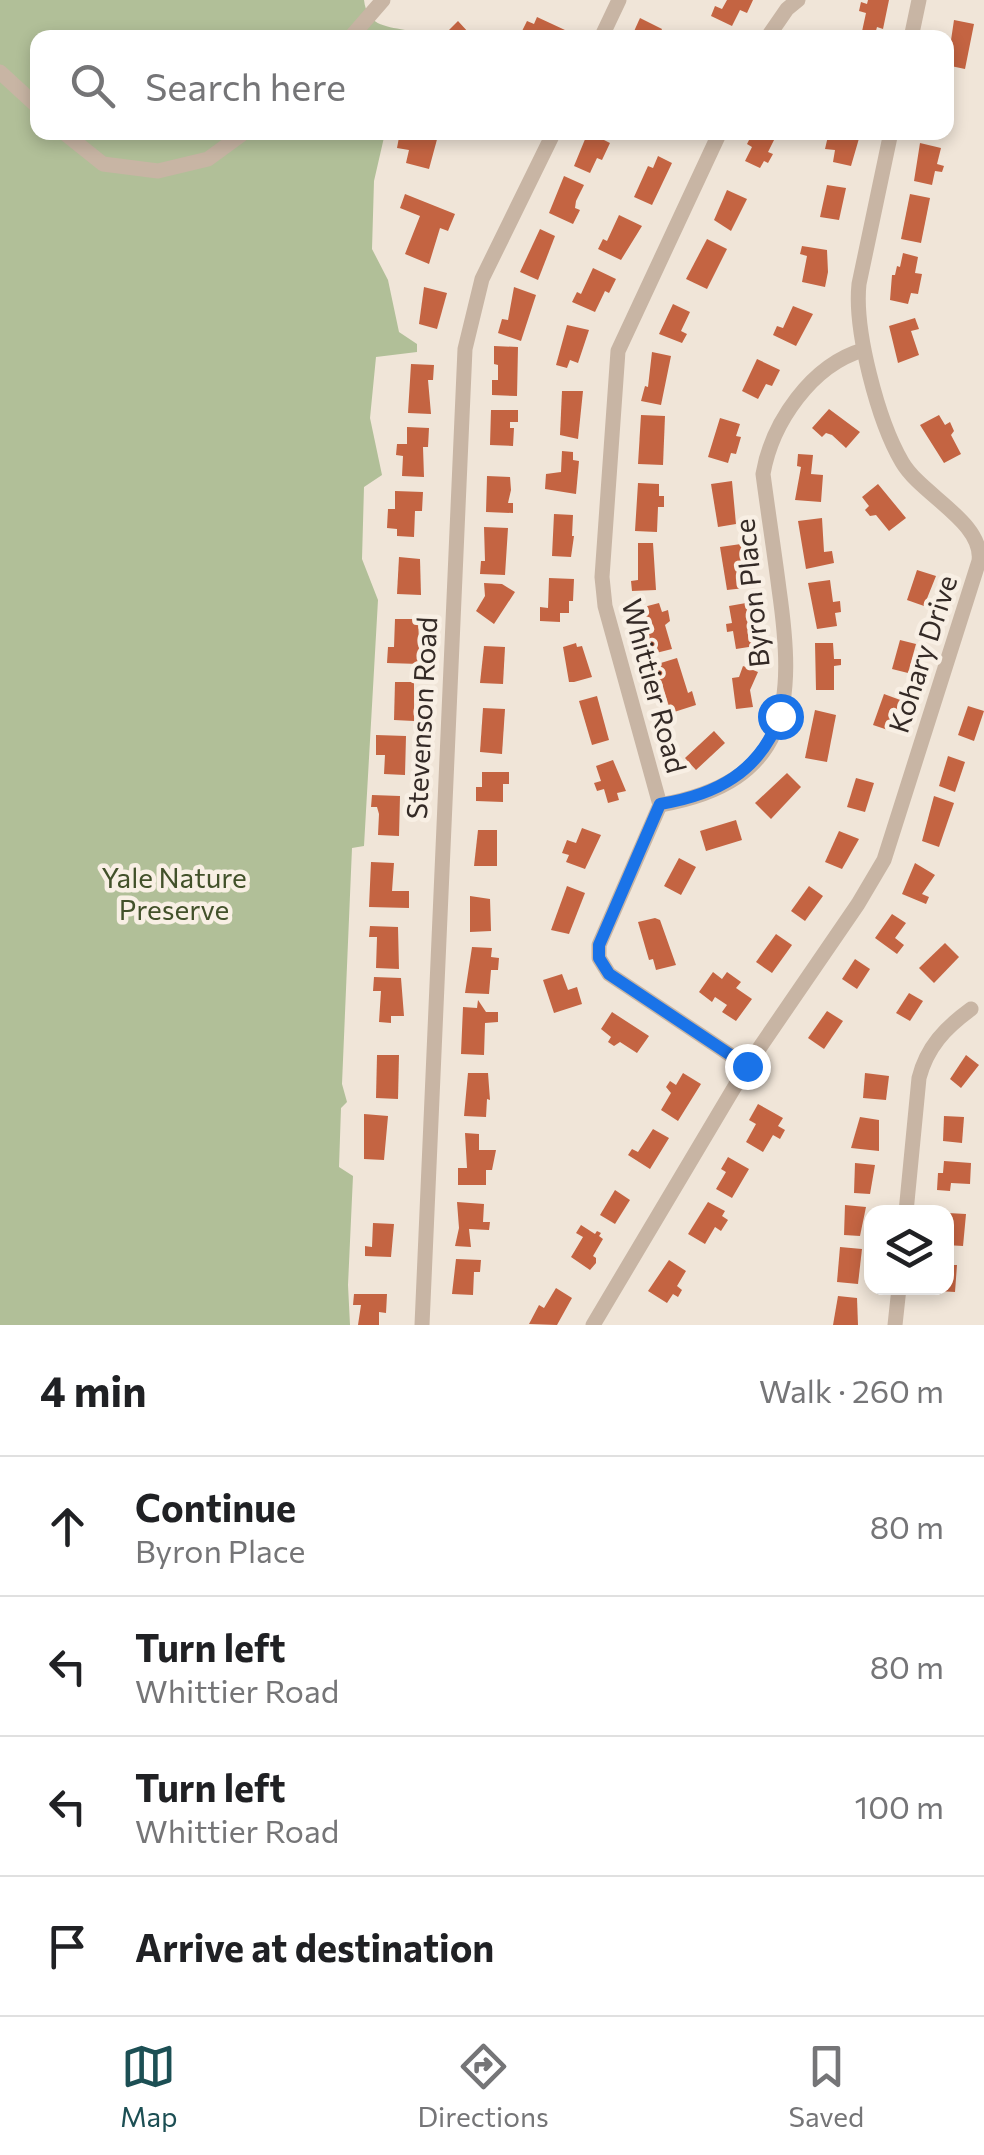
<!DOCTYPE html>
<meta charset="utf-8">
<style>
:root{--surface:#fff;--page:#f6f6f6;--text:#202124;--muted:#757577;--line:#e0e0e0;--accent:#1c4f54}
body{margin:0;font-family:Commissioner,sans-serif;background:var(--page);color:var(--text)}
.controls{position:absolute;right:30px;bottom:30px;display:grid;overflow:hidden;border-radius:20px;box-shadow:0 5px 15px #0003}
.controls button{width:90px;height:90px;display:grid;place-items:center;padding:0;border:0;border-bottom:2px solid var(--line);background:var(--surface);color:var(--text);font:50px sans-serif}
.stop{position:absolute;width:30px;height:30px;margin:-22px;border:8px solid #1a73e8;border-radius:50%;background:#fff}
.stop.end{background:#1a73e8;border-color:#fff;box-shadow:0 2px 10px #0008}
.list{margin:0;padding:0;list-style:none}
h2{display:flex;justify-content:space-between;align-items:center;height:130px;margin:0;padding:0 40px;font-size:42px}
h2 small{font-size:32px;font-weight:400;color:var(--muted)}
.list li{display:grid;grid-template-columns:65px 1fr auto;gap:30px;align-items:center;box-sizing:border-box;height:140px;padding:0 40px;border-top:2px solid var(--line)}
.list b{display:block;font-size:38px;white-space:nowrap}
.list p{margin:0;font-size:32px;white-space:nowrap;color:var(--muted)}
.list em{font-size:32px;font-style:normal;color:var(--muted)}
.icon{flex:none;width:55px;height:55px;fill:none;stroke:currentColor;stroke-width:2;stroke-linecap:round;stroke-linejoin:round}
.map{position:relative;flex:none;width:984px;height:1325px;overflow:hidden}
.search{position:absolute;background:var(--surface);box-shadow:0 5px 15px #0003;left:30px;right:30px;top:30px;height:110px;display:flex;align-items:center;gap:25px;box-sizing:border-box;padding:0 35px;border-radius:20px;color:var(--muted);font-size:38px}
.sheet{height:690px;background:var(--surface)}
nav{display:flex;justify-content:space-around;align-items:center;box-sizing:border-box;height:140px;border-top:2px solid var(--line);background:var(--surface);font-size:28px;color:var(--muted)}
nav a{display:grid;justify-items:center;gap:5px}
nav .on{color:var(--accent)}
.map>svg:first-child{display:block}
.green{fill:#b1bf98}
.building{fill:#c46442}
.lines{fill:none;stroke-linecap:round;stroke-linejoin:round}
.minor{stroke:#c8b5a4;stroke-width:15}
.route{stroke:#1a73e8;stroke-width:12}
.labels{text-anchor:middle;stroke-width:9;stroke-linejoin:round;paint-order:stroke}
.street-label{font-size:28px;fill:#342a26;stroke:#f8efe4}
.park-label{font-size:28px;fill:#42512a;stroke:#f8efe4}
</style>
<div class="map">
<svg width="984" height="1325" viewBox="0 0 984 1325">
<rect width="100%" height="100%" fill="#f0e5d8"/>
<!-- green -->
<path class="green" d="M0 0H364C367 25 384 26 405 30L404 37 38 38V132L385 133 374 181 372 249 388 280 399 332 417 344V352L376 357 370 418 382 475 364 487 362 559 378 600 364 846 352 848 342 1084 347 1102 341 1108 339 1167 353 1176 348 1285 350 1325H0Z"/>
<!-- building -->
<g class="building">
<path d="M727 0H753L747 13 740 10 732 26 711 16 715 6 722 9Z"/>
<path d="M868 0H889L883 29 877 27 874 38 861 36 866 13 859 11 861 2 867 4Z"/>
<path d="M537 17 565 30 561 38H523L525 34 521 33 527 21 534 24Z"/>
<path d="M640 18 662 29 658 38H631Z"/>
<path d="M954 20 974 24 965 69 946 65V47H950Z"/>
<path d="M458 21 469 33 464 38H428L431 34H442V37Z"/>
<path d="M400 132H439L429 169 406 163 409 150 397 148Z"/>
<path d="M588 132 610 143 602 160 597 158 590 173 574 166Z"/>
<path d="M753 132H763L775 138 768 152 773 154 768 163 764 161 760 168 745 161 752 147 747 144Z"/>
<path d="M839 132 860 135 851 166 833 162 835 150 825 149 828 136 838 139Z"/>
<path d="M920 143 941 148 937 164 944 166 942 172 935 171 932 185 914 181Z"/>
<path d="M658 156 672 163 652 205 634 197 648 166 653 168Z"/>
<path d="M564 176 584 185 576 201 575 208 580 210 573 224 549 213Z"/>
<path d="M827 185 846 188 839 220 820 217Z"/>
<path d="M727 190 747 199 731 231 714 220Z"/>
<path d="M405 194 455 214 448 231 440 228 429 264 405 254 420 216 400 208Z"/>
<path d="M910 194 930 198 921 243 901 239Z"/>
<path d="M619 215 642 226 621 260 598 249 603 239 607 241Z"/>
<path d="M540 229 555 236 538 280 520 272Z"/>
<path d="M707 239 727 249 707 289 686 279Z"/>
<path d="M802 246 827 250 828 272 825 287 802 282 807 256 800 254Z"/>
<path d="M903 253 918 257 915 273 922 274 918 294 911 293 908 304 890 300 892 275H895L897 266 900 267Z"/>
<path d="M593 268 616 279 609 293 605 291 595 312 572 302 577 292 581 294Z"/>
<path d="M424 287 447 293 437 329 419 324Z"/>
<path d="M514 287 536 295 521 341 498 333 502 319 508 320Z"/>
<path d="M673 304 690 312 681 331 687 334 682 343 659 334Z"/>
<path d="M793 306 813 314 796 346 773 335 777 326 783 328Z"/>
<path d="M915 318 919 329 911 331 919 355 898 363 889 326Z"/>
<path d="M567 325 589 330 578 363 570 360 567 368 556 365Z"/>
<path d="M494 346 518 347 517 396 492 395V380H498V365L494 364Z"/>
<path d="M652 352 671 356 661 405 641 401 645 386 648 387Z"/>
<path d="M757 359 780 370 772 386 766 384 758 399 742 391Z"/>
<path d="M411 364 434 365 433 380H428L431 414 408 413Z"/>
<path d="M562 391H583L578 439 560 435Z"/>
<path d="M829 409 860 432 846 448 832 435 826 433 822 437 812 428Z"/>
<path d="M491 410H518V422H510V428H514L513 446 490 445Z"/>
<path d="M641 415 665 416 663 465 638 464Z"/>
<path d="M939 415 945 425 950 422 954 431 951 435 961 454 944 463 920 425Z"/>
<path d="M720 418 740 424 736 436 741 437 736 454 731 453 728 463 708 457Z"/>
<path d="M407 427 429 428 428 447H423L424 477 402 476 403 456 396 455 397 444H407Z"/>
<path d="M562 451 573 452V460L579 461 576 494 545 489 546 474 561 472Z"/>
<path d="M798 454 813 455 811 474 823 475 821 502 795 500 801 467 797 466Z"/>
<path d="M487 476 510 477 511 490 508 503H513V513L486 512Z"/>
<path d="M732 481 736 524 718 527 711 484Z"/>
<path d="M638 483 659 484V496H664V507H658L657 532 635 531Z"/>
<path d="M878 484 906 518 889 531 876 515 870 516 865 510 869 506 862 497Z"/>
<path d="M395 491 423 492 422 511H415L414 537 397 536V529L387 528 388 509H395Z"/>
<path d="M554 514 573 515 572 536H574L571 557 552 556Z"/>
<path d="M822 518 824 552 832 551 834 563 806 569 798 521Z"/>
<path d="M484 527 508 528 505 575 480 574 481 561H485Z"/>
<path d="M638 543H653L656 590 632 591 631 581 638 580Z"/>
<path d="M741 544 745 588 727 590 720 547Z"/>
<path d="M399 557 420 559 421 595 397 594Z"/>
<path d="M917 570 936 576 924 606 907 600Z"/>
<path d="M549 578 574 579 573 601H569V613H560V622L540 621V607L548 608Z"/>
<path d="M830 580 833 602 840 601 841 612 835 613 837 626 817 629 808 583Z"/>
<path d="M484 583 502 584 515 592 494 624 476 611 485 596Z"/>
<path d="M659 603 662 612 668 610 670 621 665 625 672 649 648 655 643 635 645 634 636 609Z"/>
<path d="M746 603 755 646 736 649 733 631 727 632 726 624 732 623 729 606Z"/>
<path d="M395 619H418L420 664 387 663 388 647H394Z"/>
<path d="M900 640 916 644 908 673 892 669Z"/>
<path d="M576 643 577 647 582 646 592 677 574 682H569L563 647Z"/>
<path d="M815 643H833L834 659H841V665L834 666V690H816Z"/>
<path d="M484 646 505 647 503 684 480 683Z"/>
<path d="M677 658 688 693 692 691 696 705 671 713 661 680 656 681 651 666Z"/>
<path d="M743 666 758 672 750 690 753 707 736 709 732 678 739 677Z"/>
<path d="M395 682H414V721L394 720Z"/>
<path d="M884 694 903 701 891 731 873 725Z"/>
<path d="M597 696 609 740 592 745 579 701Z"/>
<path d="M968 706 984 711 974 741 958 735Z"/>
<path d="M483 708 505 709 502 754 480 752Z"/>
<path d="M815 710 836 715 827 762 805 758Z"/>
<path d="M714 731 725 743 696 770 685 758Z"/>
<path d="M376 735 406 736 405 775 384 774 385 755H376Z"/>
<path d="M948 756 965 762 955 792 939 786Z"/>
<path d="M613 760 626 791 617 793 619 800 608 803 604 789 597 791 594 783 601 781 596 766Z"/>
<path d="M482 772H509V784H503V802L476 801V787H482Z"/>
<path d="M787 773 801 787 771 819 755 803Z"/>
<path d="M856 778 874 783 865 812 847 807Z"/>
<path d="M372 795 400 796 399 836 378 835 379 814 377 807H371Z"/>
<path d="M934 796 954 803 939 847 922 841Z"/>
<path d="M736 820 742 840 706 851 700 831Z"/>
<path d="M582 828 601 835 585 869 566 862 569 855 562 853 567 840 576 843Z"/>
<path d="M478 830H497V866H474Z"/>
<path d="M839 831 859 839 842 869 825 862Z"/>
<path d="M679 858 696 867 681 895 664 886Z"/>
<path d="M371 862 394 863 392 891H409V908L369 907Z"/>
<path d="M915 863 935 875 922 894 929 897 926 904 902 894Z"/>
<path d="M567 886 585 893 569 934 551 930Z"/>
<path d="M809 886 823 896 805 921 791 911Z"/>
<path d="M470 896 490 899 491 931 470 932Z"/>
<path d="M892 914 906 923 895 938 904 945 897 954 875 938Z"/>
<path d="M655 918 660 920 676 965 656 970 653 959 649 960 638 922Z"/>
<path d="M370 926 398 927 399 969 376 968 377 937H369Z"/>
<path d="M776 934 792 945 772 973 756 962Z"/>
<path d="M945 943 959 957 934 983 919 968Z"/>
<path d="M472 947 492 948 491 957 499 958 498 970H491L489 994 465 993Z"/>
<path d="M855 959 870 969 857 989 842 979Z"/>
<path d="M713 972 722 979 727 972 741 982 736 988 752 999 736 1021 722 1012 727 1005 715 997 712 1002 699 992Z"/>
<path d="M562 974 568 990 577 987 582 1004 554 1013 543 980Z"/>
<path d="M374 977 401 978 404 1016H391V1023L379 1022 381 991H373Z"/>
<path d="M909 993 923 1001 910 1021 896 1013Z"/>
<path d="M478 1000 486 1012H498V1022L485 1023 484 1055 461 1054 463 1007 477 1008Z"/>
<path d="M827 1011 843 1021 824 1049 808 1038Z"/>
<path d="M612 1012 649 1036 637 1053 620 1042 614 1046 608 1042 611 1037 601 1029Z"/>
<path d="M377 1055H399L398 1099 376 1098Z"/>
<path d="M966 1055 979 1065 961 1088 950 1079Z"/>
<path d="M468 1073H488L490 1100 487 1099 486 1117 464 1116Z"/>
<path d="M683 1073 701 1084 678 1121 661 1110 671 1093 666 1087 670 1081 676 1085Z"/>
<path d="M865 1073 889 1076 886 1100 863 1098Z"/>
<path d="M758 1104 783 1118 778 1126 785 1130 780 1139 773 1135 763 1152 746 1142 756 1124 749 1120Z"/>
<path d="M364 1114 388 1116 384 1160 364 1159Z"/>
<path d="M944 1116 964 1117 962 1143 943 1141Z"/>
<path d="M860 1117 879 1120V1151L851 1148Z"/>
<path d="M653 1129 669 1138 650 1169 628 1155 632 1149 638 1152Z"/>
<path d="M465 1133 479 1134V1150H496L492 1170H486V1185H458V1168H467Z"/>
<path d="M728 1157 749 1169 732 1198 716 1189 726 1172 721 1169Z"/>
<path d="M944 1161 971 1163 970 1184 951 1183 950 1191 937 1190 938 1173H943Z"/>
<path d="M855 1163 875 1165 870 1194 854 1193Z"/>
<path d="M615 1190 630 1200 615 1224 600 1215Z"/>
<path d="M457 1202 484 1204 483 1222H490L489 1230 469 1229 471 1247 455 1246 459 1228Z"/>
<path d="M708 1202 725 1211 722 1216 728 1220 721 1231 715 1227 705 1244 688 1234Z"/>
<path d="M845 1205 866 1207 860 1236 844 1235Z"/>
<path d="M948 1213 966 1214 963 1246 946 1245Z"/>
<path d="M373 1223 394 1224 391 1257 365 1256V1246L372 1247Z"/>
<path d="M581 1225 595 1234 597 1231 601 1233 599 1236 603 1239 593 1256 596 1258V1263L590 1270 571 1257 583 1237 576 1233Z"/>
<path d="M840 1247 862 1249 858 1284 837 1282Z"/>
<path d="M456 1259 481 1260 480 1272H474L473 1295 452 1294Z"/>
<path d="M669 1260 686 1271 677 1286 682 1290 678 1297 673 1294 667 1303 648 1291Z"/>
<path d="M946 1265H957L955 1292 938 1291 939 1288H946Z"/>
<path d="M556 1288 572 1298 557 1325 529 1324 539 1305 544 1308Z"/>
<path d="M354 1294H387L386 1313 379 1312V1325H358L361 1305H353Z"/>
<path d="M838 1296 857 1298 858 1325H833Z"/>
</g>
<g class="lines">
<!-- minor -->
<g class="minor">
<path d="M350 38 383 0"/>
<path d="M601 38 619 0"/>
<path d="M767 38 787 9 798 0"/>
<path d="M911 38 919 0"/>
<path d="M0 72 38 107"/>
<path d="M63 132 103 164 158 171 208 159 245 132"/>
<path d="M720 132 618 351 602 577 605 606 660 805 599 945V958L609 974 747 1066"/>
<path d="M660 805C792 782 795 701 779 589 774 550 768 512 763 474 772 422 812 365 863 350"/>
<path d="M906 1212 919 1078C927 1047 945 1028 971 1009"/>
<path d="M422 1325 465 349 482 279 554 132"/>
<path d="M593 1325 747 1066 858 904 884 860 979 561C984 522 921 495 902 462 878 421 854 330 859 284L891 132"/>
<path d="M895 1325 899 1288"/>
</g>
</g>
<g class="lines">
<!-- route -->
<path class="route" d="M747 1066 609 974 599 958V945L660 804C716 795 760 772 780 716"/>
</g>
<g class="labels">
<!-- street labels -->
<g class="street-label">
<text transform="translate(752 593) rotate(-96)" y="10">Byron Place</text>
<text transform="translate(923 654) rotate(-72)" y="10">Kohary Drive</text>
<text transform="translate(654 686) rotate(75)" y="10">Whittier Road</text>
<text transform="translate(422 718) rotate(-87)" y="10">Stevenson Road</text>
</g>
<!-- park labels -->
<g class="park-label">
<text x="174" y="888">Yale Nature<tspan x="174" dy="32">Preserve</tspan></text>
</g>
</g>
</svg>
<div class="controls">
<button><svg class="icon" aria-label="layers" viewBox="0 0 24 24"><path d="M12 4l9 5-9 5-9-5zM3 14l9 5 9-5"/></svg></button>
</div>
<div class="stop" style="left:780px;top:716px"></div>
<div class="stop end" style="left:747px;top:1066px"></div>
<div class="search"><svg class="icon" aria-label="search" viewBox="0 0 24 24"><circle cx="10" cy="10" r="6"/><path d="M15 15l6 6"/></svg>Search here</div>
</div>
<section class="sheet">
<h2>4 min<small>Walk · 260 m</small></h2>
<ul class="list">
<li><svg class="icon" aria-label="ahead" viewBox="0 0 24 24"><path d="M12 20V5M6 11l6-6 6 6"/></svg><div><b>Continue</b><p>Byron Place</p></div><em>80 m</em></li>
<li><svg class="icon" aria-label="left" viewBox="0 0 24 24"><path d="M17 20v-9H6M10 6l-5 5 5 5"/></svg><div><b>Turn left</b><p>Whittier Road</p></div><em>80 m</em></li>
<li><svg class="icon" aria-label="left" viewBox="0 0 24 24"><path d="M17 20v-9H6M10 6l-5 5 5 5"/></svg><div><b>Turn left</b><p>Whittier Road</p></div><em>100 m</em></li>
<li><svg class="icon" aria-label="arrive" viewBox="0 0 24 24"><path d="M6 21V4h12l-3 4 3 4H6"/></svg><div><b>Arrive at destination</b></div></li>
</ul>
</section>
<nav>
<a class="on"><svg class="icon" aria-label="map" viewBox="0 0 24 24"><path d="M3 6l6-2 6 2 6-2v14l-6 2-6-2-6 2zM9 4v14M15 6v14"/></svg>Map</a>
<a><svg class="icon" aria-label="directions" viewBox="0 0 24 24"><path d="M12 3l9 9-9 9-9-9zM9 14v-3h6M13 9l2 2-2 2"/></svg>Directions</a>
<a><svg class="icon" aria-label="saved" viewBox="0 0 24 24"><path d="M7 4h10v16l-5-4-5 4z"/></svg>Saved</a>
</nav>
